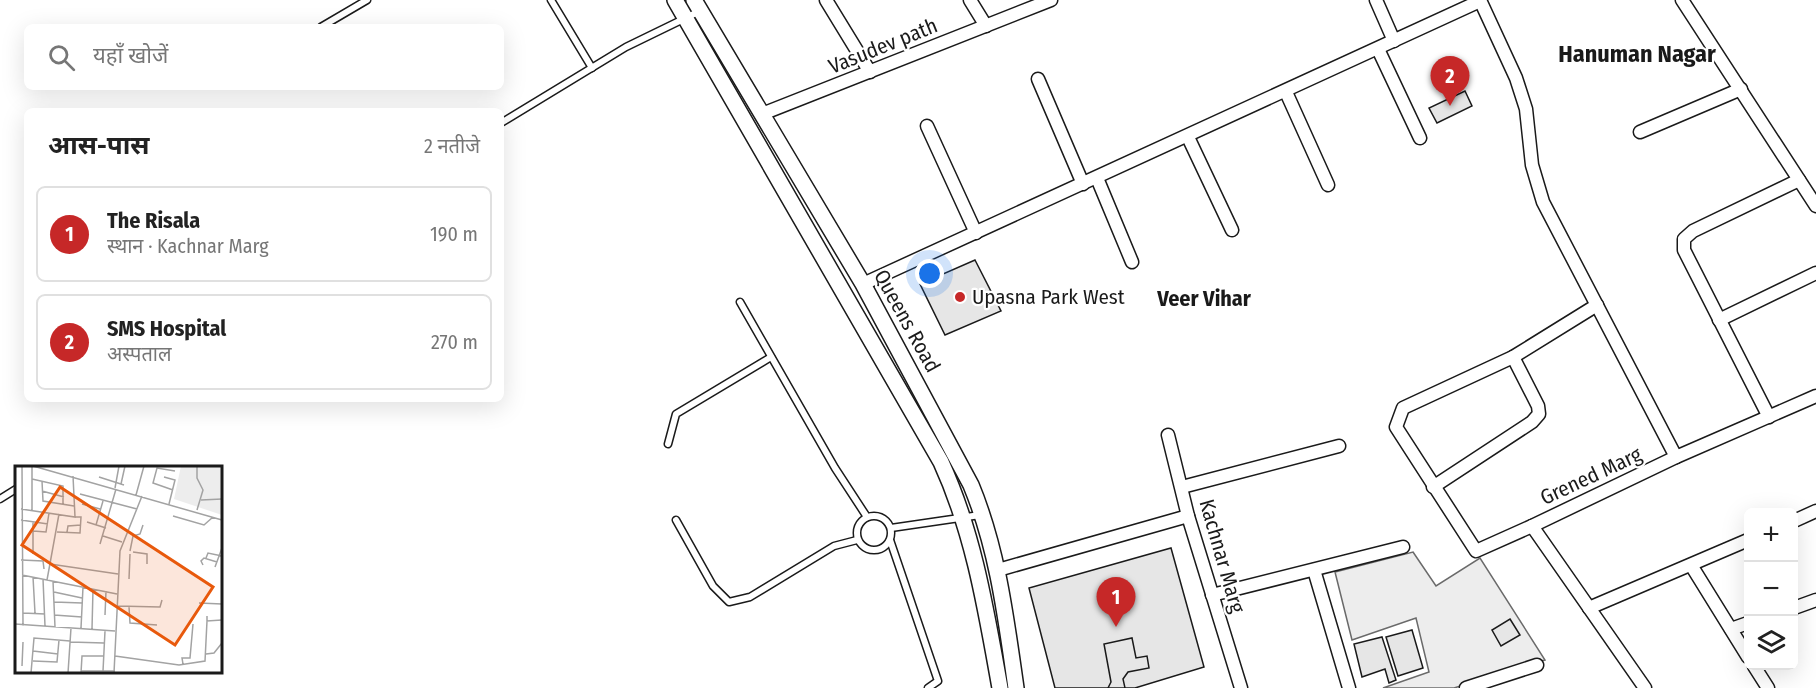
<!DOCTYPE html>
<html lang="hi">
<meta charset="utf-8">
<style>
:root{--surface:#fff;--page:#f6f6f6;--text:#222;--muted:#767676;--line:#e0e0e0;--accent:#c62828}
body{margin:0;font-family:"Fira Sans Condensed","Noto Sans Devanagari",sans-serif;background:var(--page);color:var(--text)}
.controls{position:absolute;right:18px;bottom:18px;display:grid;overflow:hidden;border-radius:9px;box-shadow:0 6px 24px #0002}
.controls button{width:54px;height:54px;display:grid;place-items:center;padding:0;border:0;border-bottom:2px solid var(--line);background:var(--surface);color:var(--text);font:30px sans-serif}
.you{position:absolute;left:930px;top:274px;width:21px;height:21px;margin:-15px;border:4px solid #fff;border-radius:50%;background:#1a73e8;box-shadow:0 0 0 9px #1a73e833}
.badge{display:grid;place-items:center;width:39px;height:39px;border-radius:50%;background:var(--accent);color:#fff;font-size:20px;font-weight:700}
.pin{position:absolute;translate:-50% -50px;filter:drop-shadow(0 2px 3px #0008)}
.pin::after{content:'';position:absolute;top:32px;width:21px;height:18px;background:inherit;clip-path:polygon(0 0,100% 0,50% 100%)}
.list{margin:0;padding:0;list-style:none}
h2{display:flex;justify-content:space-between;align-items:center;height:78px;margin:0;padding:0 24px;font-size:26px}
h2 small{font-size:20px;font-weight:400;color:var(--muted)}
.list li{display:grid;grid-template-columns:39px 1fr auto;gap:18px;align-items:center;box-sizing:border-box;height:96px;margin:0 12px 12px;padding:0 12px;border:2px solid var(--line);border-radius:9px}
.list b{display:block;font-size:22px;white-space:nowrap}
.list p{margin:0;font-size:20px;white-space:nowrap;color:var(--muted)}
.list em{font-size:20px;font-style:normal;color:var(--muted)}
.icon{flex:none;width:33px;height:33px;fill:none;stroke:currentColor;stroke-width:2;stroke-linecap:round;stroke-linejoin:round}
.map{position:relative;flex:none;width:1816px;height:688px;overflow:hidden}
.search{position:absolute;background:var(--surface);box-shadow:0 6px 24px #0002;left:24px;top:24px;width:480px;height:66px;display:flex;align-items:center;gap:15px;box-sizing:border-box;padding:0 21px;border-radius:9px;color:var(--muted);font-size:22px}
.panel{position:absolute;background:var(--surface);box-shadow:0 6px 24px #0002;left:24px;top:108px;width:480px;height:294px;border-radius:9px}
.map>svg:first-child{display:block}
.built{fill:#ededed;stroke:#6a6a6a;stroke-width:1.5}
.building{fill:#e6e6e6;stroke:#1a1a1a;stroke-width:1.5}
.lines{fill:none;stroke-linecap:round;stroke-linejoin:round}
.service-casing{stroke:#1a1a1a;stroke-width:9}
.minor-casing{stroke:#1a1a1a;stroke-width:15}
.tertiary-casing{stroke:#1a1a1a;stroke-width:18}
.service{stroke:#fff;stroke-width:6}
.minor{stroke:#fff;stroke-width:12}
.tertiary{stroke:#fff;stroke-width:15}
.poi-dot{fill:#c62828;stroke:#fff;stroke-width:2}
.labels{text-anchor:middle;stroke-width:4.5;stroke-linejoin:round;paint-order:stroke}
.street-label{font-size:21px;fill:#1a1a1a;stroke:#fff}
.poi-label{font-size:21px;fill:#1a1a1a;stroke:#fff;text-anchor:start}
.neighbourhood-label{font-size:22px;font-weight:bold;fill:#1a1a1a;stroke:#fff}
.quarter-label{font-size:24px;font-weight:bold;fill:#1a1a1a;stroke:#fff}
.inset-road{fill:none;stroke:#a3a3a3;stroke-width:1.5}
.view{fill:#e8590c;fill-opacity:0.15;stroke:#e8590c;stroke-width:3}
.inset-edge{fill:none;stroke:#1a1a1a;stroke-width:3}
</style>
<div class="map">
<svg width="1816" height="688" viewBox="0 0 1816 688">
<rect width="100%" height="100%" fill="#fff"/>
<!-- built -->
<path class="built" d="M1413 552 1436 586 1480 558 1545 660 1454 688H1383L1429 672 1416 618 1352 640 1335 572Z"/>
<!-- building -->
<g class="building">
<path d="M1465 91 1472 106 1437 123 1429 108Z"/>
<path d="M975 260 1001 311 945 335 920 284Z"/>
<path d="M1171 548 1204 667 1135 688H1055L1029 588Z"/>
<path d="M1510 619 1520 635 1501 646 1492 630Z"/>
<path d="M1412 630 1423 668 1398 676 1386 637Z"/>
<path d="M1382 637 1396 680 1389 683 1385 669 1362 677 1354 644Z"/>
<path d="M1132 638 1136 658 1147 656 1149 668 1128 672 1123 679 1125 688H1108L1111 682 1104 644Z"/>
</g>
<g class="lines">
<defs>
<g id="service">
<path d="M551 0 592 68"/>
<path d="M321 27 367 0"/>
<path d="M501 123 626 47 700 11"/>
<path d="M740 302 835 468 867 517"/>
<path d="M668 444 676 414 771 357"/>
<path d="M0 499 16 489"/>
<circle cx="874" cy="533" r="17"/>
<path d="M676 520 713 586 729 602 750 597 834 546 857 540"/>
<path d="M891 528 980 515"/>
<path d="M890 540 938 681 928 688"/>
</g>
<g id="minor">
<path d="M826 0 870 72"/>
<path d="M970 0 986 26"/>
<path d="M1376 0 1394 41"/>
<path d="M1480 0 1516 78 1526 109 1532 165 1543 202 1676 457"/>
<path d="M1682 0 1816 206"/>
<path d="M1378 49 1420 138"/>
<path d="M1038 79 1083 184"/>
<path d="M1286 92 1328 185"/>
<path d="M762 114 1051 0"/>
<path d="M927 126 976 233"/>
<path d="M1640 132 1741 89"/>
<path d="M1188 137 1232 230"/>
<path d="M1097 178 1132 262"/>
<path d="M863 284 1480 1"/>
<path d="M1719 320 1816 273"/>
<path d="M1769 417 1684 250V239L1693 231 1799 180"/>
<path d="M1168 435 1188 516 1241 688"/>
<path d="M1182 487 1339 446"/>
<path d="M1433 487 1532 422 1539 414 1538 406 1513 357"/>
<path d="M1794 521 1816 511"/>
<path d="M1532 526 1476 551 1396 427 1403 408 1513 357 1597 305"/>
<path d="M1691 565 1748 657"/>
<path d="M998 570 1188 516"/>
<path d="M1314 570 1349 688"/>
<path d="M1212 595 1403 547"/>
<path d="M1589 608 1748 540"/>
<path d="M1794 608 1816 600"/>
<path d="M1731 629 1748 623"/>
<path d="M1754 666 1768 688"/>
<path d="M1466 688 1537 665"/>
<path d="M1645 688 1532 526 1676 457 1816 396"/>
</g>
<g id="tertiary">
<path d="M675 0 941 462C974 534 986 610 1000 688"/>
<path d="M694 0 863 284 971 485C998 550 1006 619 1016 688"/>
</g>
</defs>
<!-- service casing -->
<use href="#service" class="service-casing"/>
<!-- minor casing -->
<use href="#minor" class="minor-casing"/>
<!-- tertiary casing -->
<use href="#tertiary" class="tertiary-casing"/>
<!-- service -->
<use href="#service" class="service"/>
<!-- minor -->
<use href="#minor" class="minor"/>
<!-- tertiary -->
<use href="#tertiary" class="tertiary"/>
</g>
<!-- markers -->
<circle class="poi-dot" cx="960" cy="297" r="6"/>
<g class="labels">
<!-- street labels -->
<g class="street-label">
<text transform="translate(883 46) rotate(-22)" y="7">Vasudev path</text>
<text transform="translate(907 321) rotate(61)" y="7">Queens Road</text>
<text transform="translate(1591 476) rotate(-25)" y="7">Grened Marg</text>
<text transform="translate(1222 556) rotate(74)" y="7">Kachnar Marg</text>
</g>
<!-- poi labels -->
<g class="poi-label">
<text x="972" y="304">Upasna Park West</text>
</g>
<!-- neighbourhood labels -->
<g class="neighbourhood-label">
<text x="1204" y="306">Veer Vihar</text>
</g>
<!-- quarter labels -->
<g class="quarter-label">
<text x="1637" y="62">Hanuman Nagar</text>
</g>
</g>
<!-- overview -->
<g transform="translate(15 466)">
<rect width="207" height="207" fill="#fff"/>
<path d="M166 0H207V49L159 33Z" fill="#ededed"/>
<path class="inset-road" d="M7 0 8 160M17 0V44M18 0 207 54M182 0V12L188 24 182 44M84 11 109 19M149 11 160 14 154 38M17 13 48 20V38M27 15 28 35 59 40M106 18 110 0M100 22 104 0M158 24 138 17 142 2 160 5M27 25 49 31M65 28 122 43M121 29 129 0M186 34 207 33M67 38 85 43M6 43 60 51 58 10M158 50 189 59 198 51M6 54 33 58M18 56V88M72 56 91 62M81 59 88 35M18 65 31 66 34 47M42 66 65 67 66 51H60M52 66 53 60 66 59M88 70 107 76M85 78 101 23M115 85 118 70 125 68 128 59M118 86 132 88V98M191 92 193 87 207 90M6 94 28 95 29 103M35 98 103 108M188 99 186 95 189 92 202 96M200 101 207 82M7 109 102 128M18 111 20 147M28 113 30 160M114 113 115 88M32 114 44 48M38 115 40 161M39 126 67 132M39 136 67 137M184 137 207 138M102 140 145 141 147 134M114 141 115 157 142 159M8 147 30 148M39 149 67 151M90 149 91 125M192 150V155L207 154M0 158 100 165M66 162 68 121M77 163 78 123M55 176 89 177M18 185 43 188M191 188 199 187 207 177M100 190 164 199 190 195 192 155M18 195 42 196 44 174M168 198 167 192H175L178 158M7 200 8 176M66 205H100M88 205 90 165M16 207 19 172 55 175M53 207 56 162M66 207 67 190H88M99 207 105 85 127 30"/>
<path class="view" d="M45 21 198 121 160 179 7 79Z"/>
<rect width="207" height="207" class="inset-edge"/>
</g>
</svg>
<div class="controls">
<button>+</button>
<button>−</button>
<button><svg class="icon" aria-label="layers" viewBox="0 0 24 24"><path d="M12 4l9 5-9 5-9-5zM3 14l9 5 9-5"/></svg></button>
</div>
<div class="you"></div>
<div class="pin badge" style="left:1116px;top:627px">1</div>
<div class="pin badge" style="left:1450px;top:106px">2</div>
<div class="search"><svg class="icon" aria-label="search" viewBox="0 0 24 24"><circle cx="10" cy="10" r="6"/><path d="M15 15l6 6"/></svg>यहाँ खोजें</div>
<section class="panel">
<h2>आस-पास<small>2 नतीजे</small></h2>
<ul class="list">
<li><span class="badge">1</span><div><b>The Risala</b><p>स्थान · Kachnar Marg</p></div><em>190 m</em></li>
<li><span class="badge">2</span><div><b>SMS Hospital</b><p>अस्पताल</p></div><em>270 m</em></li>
</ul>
</section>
</div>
